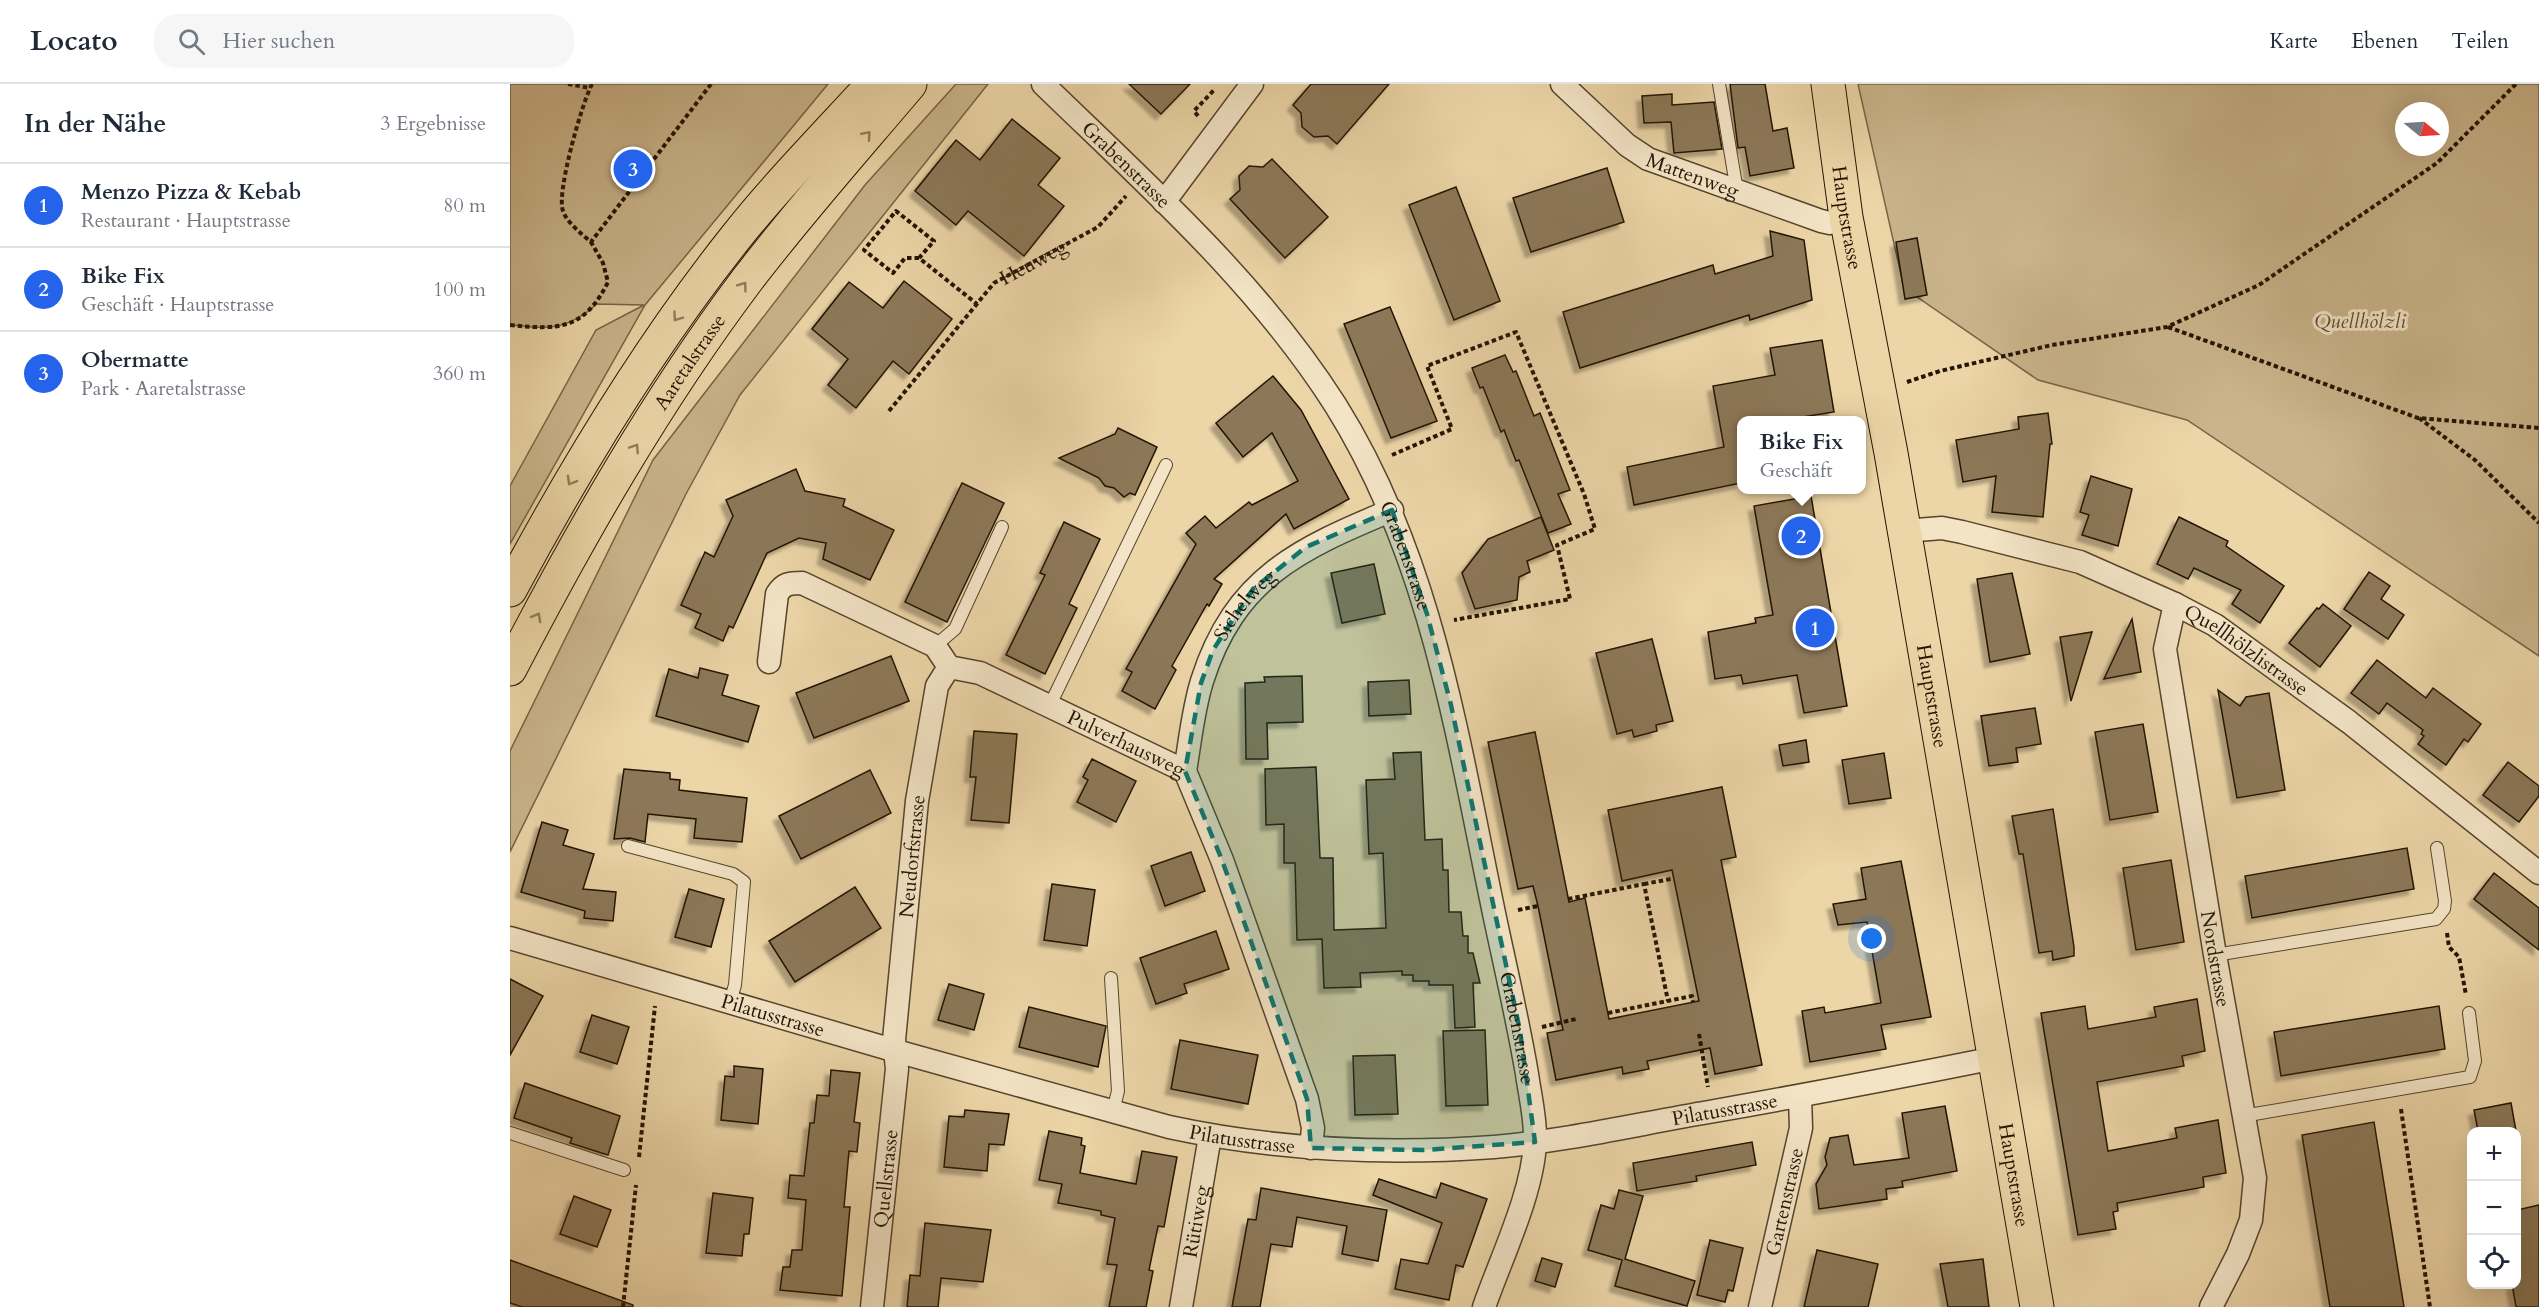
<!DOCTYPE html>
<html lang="de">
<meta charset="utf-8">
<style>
:root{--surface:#fff;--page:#f6f6f7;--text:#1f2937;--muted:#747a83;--line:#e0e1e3;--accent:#2563eb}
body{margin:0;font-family:Cardo,serif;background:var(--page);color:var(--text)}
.controls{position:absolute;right:18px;bottom:18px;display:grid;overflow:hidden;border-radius:12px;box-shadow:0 6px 24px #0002}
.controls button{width:54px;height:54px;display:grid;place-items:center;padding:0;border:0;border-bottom:2px solid var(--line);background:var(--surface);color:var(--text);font:30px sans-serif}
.compass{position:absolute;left:1885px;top:18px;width:54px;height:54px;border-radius:50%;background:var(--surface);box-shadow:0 6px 24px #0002;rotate:108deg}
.you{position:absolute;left:1362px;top:855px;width:21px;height:21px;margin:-15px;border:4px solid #fff;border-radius:50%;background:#1a73e8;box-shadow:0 0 0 9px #1a73e833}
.badge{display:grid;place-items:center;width:39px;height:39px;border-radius:50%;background:var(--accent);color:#fff;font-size:20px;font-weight:700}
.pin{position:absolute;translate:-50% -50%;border:3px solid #fff;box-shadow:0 2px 6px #0006}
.popup{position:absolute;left:1227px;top:332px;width:129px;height:78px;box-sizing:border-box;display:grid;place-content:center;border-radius:12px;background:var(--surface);filter:drop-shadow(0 2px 4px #0005);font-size:20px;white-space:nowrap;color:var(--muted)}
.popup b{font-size:22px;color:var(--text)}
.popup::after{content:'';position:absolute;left:50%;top:100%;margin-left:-12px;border:12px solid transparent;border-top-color:var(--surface)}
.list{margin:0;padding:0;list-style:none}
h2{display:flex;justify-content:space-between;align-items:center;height:78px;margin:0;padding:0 24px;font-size:26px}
h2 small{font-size:20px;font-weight:400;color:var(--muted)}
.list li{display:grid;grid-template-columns:39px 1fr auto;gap:18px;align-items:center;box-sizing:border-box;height:84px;padding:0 24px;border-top:2px solid var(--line)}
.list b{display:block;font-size:22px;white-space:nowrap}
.list p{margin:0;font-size:20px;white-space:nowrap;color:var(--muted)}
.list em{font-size:20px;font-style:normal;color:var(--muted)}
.icon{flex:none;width:33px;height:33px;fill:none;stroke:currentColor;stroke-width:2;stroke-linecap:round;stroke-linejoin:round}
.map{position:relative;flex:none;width:2029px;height:1223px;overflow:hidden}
header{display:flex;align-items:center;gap:36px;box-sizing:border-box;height:84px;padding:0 30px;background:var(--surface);border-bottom:2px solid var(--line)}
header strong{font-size:28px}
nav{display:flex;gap:33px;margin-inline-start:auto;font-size:21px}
.search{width:420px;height:54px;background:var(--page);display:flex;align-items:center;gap:15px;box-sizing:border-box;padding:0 21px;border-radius:24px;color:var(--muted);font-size:22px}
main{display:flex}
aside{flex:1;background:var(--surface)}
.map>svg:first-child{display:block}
.green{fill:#cab48b;stroke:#766447;stroke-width:1.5;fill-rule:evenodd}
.building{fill:#8c7858;stroke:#231403;stroke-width:1.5;filter:url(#shadow)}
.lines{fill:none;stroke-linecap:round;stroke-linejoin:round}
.lane-casing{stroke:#55442c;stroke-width:14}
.street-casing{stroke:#55442c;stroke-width:25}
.primary-casing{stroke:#231403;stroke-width:35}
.highway-casing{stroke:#231403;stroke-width:35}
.path{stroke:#231403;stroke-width:4;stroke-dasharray:4.5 3;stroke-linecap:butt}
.lane{stroke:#f3e4c6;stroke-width:12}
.street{stroke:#f3e4c6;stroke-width:22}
.primary{stroke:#ecd5a7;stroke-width:33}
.highway{stroke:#ecd5a7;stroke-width:33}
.oneway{stroke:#927e5d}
.marked{fill:#0f766e;fill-opacity:0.2;stroke:#0f766e;stroke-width:4.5;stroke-dasharray:12 8;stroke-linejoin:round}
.labels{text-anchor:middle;stroke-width:6;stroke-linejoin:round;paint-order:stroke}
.street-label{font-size:20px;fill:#231403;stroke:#f3e4c6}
.park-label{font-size:20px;font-style:italic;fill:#5d4c33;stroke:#f3e4c6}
</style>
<header>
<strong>Locato</strong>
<div class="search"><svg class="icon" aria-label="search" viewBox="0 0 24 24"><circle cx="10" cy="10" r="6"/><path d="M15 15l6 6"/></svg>Hier suchen</div>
<nav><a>Karte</a><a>Ebenen</a><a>Teilen</a></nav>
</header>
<main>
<aside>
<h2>In der Nähe<small>3 Ergebnisse</small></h2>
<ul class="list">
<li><span class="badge">1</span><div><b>Menzo Pizza &amp; Kebab</b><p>Restaurant · Hauptstrasse</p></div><em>80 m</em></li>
<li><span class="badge">2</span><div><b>Bike Fix</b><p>Geschäft · Hauptstrasse</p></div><em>100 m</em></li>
<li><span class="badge">3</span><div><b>Obermatte</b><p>Park · Aaretalstrasse</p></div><em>360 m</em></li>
</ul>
</aside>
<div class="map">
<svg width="2029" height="1223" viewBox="0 0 2029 1223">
<defs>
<filter id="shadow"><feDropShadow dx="-5.5" dy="5.5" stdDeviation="1.5" flood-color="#0004"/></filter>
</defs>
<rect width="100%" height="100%" fill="#ecd5a7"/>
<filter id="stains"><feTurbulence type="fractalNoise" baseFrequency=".00333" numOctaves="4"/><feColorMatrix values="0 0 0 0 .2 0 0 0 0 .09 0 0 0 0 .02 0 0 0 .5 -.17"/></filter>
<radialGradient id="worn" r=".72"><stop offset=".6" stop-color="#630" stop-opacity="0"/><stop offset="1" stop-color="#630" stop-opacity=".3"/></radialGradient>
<!-- green -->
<g class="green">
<path d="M0 0H318L135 221 0 460V402L86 246 134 221 87 220C57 247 39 245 0 241Z"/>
<path d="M446 0H478L230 311 176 410 0 768V667L143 376 355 101Z"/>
<path d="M1348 0H2029V572L1677 336 1528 296 1394 204ZM1894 27H1930V63H1894Z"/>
</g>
<!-- building -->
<g class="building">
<path d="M619 0H680L651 30Z"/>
<path d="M801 0H879L827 60 818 52 804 53 792 43 791 29 783 21Z"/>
<path d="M1220 0H1255L1263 47 1277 44 1284 84 1240 92 1235 63 1228 64Z"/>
<path d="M1162 10V21L1204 18 1212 65 1164 69 1161 38 1134 39 1132 12Z"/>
<path d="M502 35 550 74 528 101 554 122 514 172 458 127 446 141 405 107 446 56 470 76Z"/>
<path d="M762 75 818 133 775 174 720 115 730 106 729 92 739 82 753 83Z"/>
<path d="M1097 84 1114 138 1021 168 1003 114Z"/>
<path d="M946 103 990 217 944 236 899 121Z"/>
<path d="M1260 147 1294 156 1302 216 1240 236 1239 231 1070 284 1053 228 1203 181 1205 190 1263 172Z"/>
<path d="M1407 154 1417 211 1395 215 1386 158Z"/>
<path d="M394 197 442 235 399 290 383 277 346 324 318 301 338 275 302 245 339 198 373 224Z"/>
<path d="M880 223 927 337 881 354 834 240Z"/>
<path d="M1312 256 1324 328 1274 336H1231V399L1124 421 1117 383 1214 363 1203 302 1265 291 1260 264Z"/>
<path d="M995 271 1003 288 1006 287 1024 332 1030 329 1060 406 1048 410 1061 440 1038 449 1009 376 1006 377 994 346 991 348 973 303 970 304 962 284Z"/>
<path d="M763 292 791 326 839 415 784 445 776 430 704 495 712 500 699 522 697 520 662 582 666 586 645 625 612 607 622 588 616 585 686 460 676 449 695 432 706 444 739 418 742 421 788 397 762 349 733 373 706 339Z"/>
<path d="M1538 329 1542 360H1540L1533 433 1482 428 1486 392 1453 398 1446 356 1509 345 1508 333Z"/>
<path d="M608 344 647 363 625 411 620 409 614 413 604 404 595 402 589 394 549 374 605 350Z"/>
<path d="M286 385 295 407 335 415 333 422 384 446 360 496 313 475 316 459 289 454 257 469 223 544 219 542 213 557 185 544 191 530 171 521 195 468 204 473 223 432 216 416Z"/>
<path d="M1581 392 1622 405 1608 462 1572 451 1579 431 1570 428Z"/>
<path d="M452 399 494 419 437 538 395 518Z"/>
<path d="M1301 412 1337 622 1294 629 1287 591 1233 600 1231 591 1205 595 1198 548 1246 539 1245 534 1263 531 1244 422Z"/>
<path d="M1031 433 1044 466 1017 477 1020 488 1009 493 1007 516 965 525 952 489 978 455Z"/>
<path d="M1669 433 1718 457 1716 462 1774 502 1750 539 1722 520 1731 506 1684 484 1678 495 1647 480Z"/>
<path d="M554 438 590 455 559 520 567 524 535 590 496 571 535 491 530 489Z"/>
<path d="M864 480 875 530 832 539 821 489Z"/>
<path d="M1859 488 1880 502 1871 515 1894 531 1878 555 1834 525Z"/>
<path d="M1502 489 1520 570 1480 578 1467 495Z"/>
<path d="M1813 520 1841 542 1810 583 1779 559 1807 524 1809 525Z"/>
<path d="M1622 535 1631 588 1594 595Z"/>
<path d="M1582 548 1561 617 1550 553Z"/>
<path d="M1142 555 1163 637 1146 641 1147 647 1124 653 1122 646 1107 650 1086 569Z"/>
<path d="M381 572 399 617 304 654 286 609Z"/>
<path d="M1867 576 1916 614 1923 604 1971 640 1958 658 1954 655 1936 681 1908 660 1914 652 1911 650 1913 646 1877 619 1869 630 1841 609Z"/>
<path d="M190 584 218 591 212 611 249 622 238 658 146 632 159 585 188 594Z"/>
<path d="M792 592 793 638 757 639 758 675H736L735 599 755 598 754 593Z"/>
<path d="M899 596 901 630 859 632 858 598Z"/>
<path d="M1708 606 1730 622 1736 613 1759 609 1775 706 1727 714Z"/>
<path d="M1525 624 1531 660 1506 664 1508 678 1479 682 1471 632Z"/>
<path d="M1633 640 1648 728 1600 736 1585 648Z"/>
<path d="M464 647 507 650 499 739 461 736 466 693H460Z"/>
<path d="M1025 648 1059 818 1075 814 1099 935 1189 917 1162 786 1112 797 1098 726 1212 703 1226 773 1211 776 1252 981 1205 990 1200 964 1137 977 1139 985 1113 990 1112 983 1046 996 1037 949 1053 946 1028 822 1023 802 1008 805 978 658Z"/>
<path d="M1296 656 1299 678 1273 682 1269 661Z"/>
<path d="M911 668 915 756 932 755 933 786H938L939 828H951L953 852H958V869H963L970 899H963L965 943 945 944 943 901H919V897H903V891H892V887L850 889 851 903 814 904 812 855 787 856 785 779H774V740L756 741 755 685 806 683 810 774H823L824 846 876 844 873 769 859 770 856 696 885 695 883 669Z"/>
<path d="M1374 669 1381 714 1339 720 1332 676Z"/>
<path d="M582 675 626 697 606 738 567 718 578 696 573 693Z"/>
<path d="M1998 678 2029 702V712L2009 738 1973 711Z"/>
<path d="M114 685 160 689V695L170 696 169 706 237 714 232 758 184 754 186 735 138 730 135 758 120 754 104 755Z"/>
<path d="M360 686 381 729 291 775 269 732Z"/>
<path d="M1543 725 1564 863V872L1543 876 1542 867 1529 869 1513 770H1509L1502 732Z"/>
<path d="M32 738 58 746 53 761 84 770 73 805 106 808 103 837 74 834 75 827 11 808Z"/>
<path d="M1897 764 1904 805 1742 834 1735 792Z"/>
<path d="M681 768 695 807 655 822 641 782Z"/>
<path d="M1661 776 1674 858 1626 866 1613 784Z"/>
<path d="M1391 777 1421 933 1371 941 1376 965 1300 978 1292 927 1314 923 1315 929 1371 919 1357 838 1328 841 1323 820 1356 815 1351 784Z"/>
<path d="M1984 789 2029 824V866L1964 815Z"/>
<path d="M542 800 585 806 577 862 534 856Z"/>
<path d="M345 803 371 844 285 898 259 857Z"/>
<path d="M179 805 214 815 201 863 165 853Z"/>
<path d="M706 847 719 885 674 900 677 909 646 920 630 874Z"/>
<path d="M0 895 33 912 0 971Z"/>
<path d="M439 900 474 910 464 946 428 936Z"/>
<path d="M1687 915 1695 967 1672 972 1674 982 1587 998 1598 1067 1667 1054 1665 1044 1708 1036 1716 1089 1693 1093 1694 1103 1607 1119 1608 1127 1603 1128 1606 1145 1568 1151 1531 929 1575 922 1578 945 1646 933 1644 923Z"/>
<path d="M1929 922 1935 965 1771 992 1764 948Z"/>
<path d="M519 923 596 942 588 983 509 963Z"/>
<path d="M82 931 119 943 107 980 70 968Z"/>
<path d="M975 946 978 1021 936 1022 933 947Z"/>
<path d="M670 956 748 971 738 1020 661 1005Z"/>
<path d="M885 971 888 1030 845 1031 843 972Z"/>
<path d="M224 982 253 985 248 1040 211 1036 215 992 224 993Z"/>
<path d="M321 986 350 989 344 1038 350 1039 347 1068 339 1067 334 1123H340L332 1212 270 1206 273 1183H280L282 1166H292L296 1116 278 1114 280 1091 294 1092 300 1039H304L307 1011 319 1012Z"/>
<path d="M15 999 110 1032 98 1071 60 1059 62 1054 4 1034Z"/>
<path d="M2001 1019 2006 1047H1968L1964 1026Z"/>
<path d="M1435 1022 1447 1087 1392 1097 1393 1103 1376 1105 1377 1115 1309 1125 1306 1100 1317 1081 1315 1073 1320 1054 1338 1051 1344 1081 1399 1074 1392 1029Z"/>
<path d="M455 1026 499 1030 494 1061 479 1060 477 1087 434 1083 439 1032 454 1033Z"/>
<path d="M1864 1038 1894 1223H1820L1792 1051Z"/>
<path d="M539 1047 572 1054 571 1061 575 1062 570 1089 626 1100 632 1067 667 1073 654 1143 648 1142 639 1186 643 1187 636 1223H599L607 1181 597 1180 605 1134 591 1131V1127L548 1119 552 1100 529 1096Z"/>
<path d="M1242 1058 1246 1081 1186 1092 1187 1097 1127 1107 1123 1079Z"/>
<path d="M869 1095 926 1114 931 1099 977 1115 953 1183 946 1181 939 1216 885 1205 891 1175 918 1180 932 1139 863 1111Z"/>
<path d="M751 1104 877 1126 868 1177 832 1170 837 1142 787 1133 782 1163 761 1160 750 1223H722L738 1135 746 1136Z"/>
<path d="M1109 1106 1133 1112 1115 1175 1185 1197 1177 1222 1105 1202 1112 1176 1078 1166 1091 1121 1104 1125Z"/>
<path d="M203 1109 243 1114 239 1150H234L232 1172 196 1169Z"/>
<path d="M64 1112 101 1126 87 1163 50 1150Z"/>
<path d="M2029 1121V1223H2006L2002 1200H2007V1126Z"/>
<path d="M415 1139 481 1146 473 1198 431 1194 428 1223H397L400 1191 410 1192Z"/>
<path d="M1200 1156 1233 1164 1223 1207 1218 1206 1215 1218 1187 1211Z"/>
<path d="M1307 1166 1368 1180 1358 1223H1294Z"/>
<path d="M1032 1174 1052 1180 1045 1203 1025 1197Z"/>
<path d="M1473 1175 1479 1223H1438L1430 1180Z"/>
<path d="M0 1176 123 1221V1223H12L0 1219Z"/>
</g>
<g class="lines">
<defs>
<g id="lane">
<path d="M1209 0 1227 107"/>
<path d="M425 562 445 545 492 443"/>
<path d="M540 621 656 381"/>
<path d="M118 762 223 790 234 798 225 901 220 918"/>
<path d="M1705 871 1926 835 1934 825 1935 817 1927 764"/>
<path d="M601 894 608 1007 603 1027"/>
<path d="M1733 1032 1960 993 1965 977 1959 929"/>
<path d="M0 1049 114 1086"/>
</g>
<g id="street">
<path id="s2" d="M533 0C636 100 748 199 826 322 923 477 948 658 985 834 996 886 1008 937 1017 990 1020 1012 1026 1035 1025 1058 1023 1109 991 1174 974 1223"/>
<path id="s3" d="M1052 0 1117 61 1138 75 1311 137 1320 139 1336 133"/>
<path d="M654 118 742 0"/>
<path id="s4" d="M1394 447 1432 444 1452 448 1570 478 1665 520 1705 541 1839 638 2029 789"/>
<path id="s5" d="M1665 520 1655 565 1705 871 1745 1094 1741 1136 1728 1170 1701 1223"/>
<path id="s6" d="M259 578 267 510C274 499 280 499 292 499L425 562 439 583 470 589 675 687 712 776 797 1015 803 1044 801 1064"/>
<path id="s7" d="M675 687C680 658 683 626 692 597 725 493 789 465 882 426"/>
<path id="s8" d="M0 854 386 967 659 1043C766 1066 875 1071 984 1063 1056 1057 1128 1040 1199 1028 1295 1011 1390 993 1485 974"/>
<path id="s9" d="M362 1223 387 985 384 956 407 717 427 602 439 583"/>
<path id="s10" d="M671 1223 700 1052"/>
<path id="s11" d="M1250 1223 1291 1044 1290 1013"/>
</g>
<g id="primary">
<path id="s12" d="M1318 0 1336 133 1381 369 1527 1223"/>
</g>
<g id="highway">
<path d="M0 506C66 383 139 262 226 153 268 100 317 50 363 0"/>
<path id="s13" d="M0 585C70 450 146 317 237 196 289 128 345 65 400 0"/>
</g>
</defs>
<!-- lane casing -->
<use href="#lane" class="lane-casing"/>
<!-- street casing -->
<use href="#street" class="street-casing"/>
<!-- primary casing -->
<use href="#primary" class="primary-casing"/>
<!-- highway casing -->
<use href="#highway" class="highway-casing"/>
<!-- path -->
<g class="path">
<path d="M58 0 80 4"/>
<path d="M82 0C72 19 46 109 53 127 57 139 72 150 81 158L201 0"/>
<path d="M688 32 684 27 705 5"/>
<path d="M409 174H395L383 189 354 166 386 127 424 157 409 174 467 220"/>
<path d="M0 241C49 246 74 246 98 198L93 179 81 158"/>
<path d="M1658 243 1908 334 2029 344"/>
<path d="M1397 298 1430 287 1542 261 1657 243 1749 201 1927 79 2006 0"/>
<path id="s1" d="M379 327 484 199 588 143 616 112"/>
<path d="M1909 334 1965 376 2029 439"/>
<path d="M882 371 942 345 917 282 1006 248 1074 410 1085 445 1047 461 1060 515 944 536"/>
<path d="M1134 800 1161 795"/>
<path d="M1058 815 1134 800 1158 917"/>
<path d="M1008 826 1028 822"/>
<path d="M1937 849 1939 863 1949 873 1956 911"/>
<path d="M1098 929 1182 912 1183 918"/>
<path d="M1032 943 1066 935"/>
<path d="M1189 950 1198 1003"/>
<path d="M1891 1025 1920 1223"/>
<path d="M129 1073 145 922"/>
<path d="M113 1223 126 1101"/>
</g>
<!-- lane -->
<use href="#lane" class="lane"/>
<!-- street -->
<use href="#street" class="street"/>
<!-- primary -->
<use href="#primary" class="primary"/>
<!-- highway -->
<use href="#highway" class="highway"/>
</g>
<!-- one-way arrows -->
<defs><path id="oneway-chevron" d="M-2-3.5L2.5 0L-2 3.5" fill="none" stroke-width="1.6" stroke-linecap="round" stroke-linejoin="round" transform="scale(1.5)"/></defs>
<g class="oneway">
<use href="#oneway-chevron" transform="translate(357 51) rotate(-49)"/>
<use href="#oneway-chevron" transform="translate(233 202) rotate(-54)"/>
<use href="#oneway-chevron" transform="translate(167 233) rotate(125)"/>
<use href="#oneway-chevron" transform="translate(125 364) rotate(-57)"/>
<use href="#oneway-chevron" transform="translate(61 397) rotate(120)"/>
<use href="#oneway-chevron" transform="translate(27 533) rotate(-61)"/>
</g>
<!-- marked area -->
<path class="marked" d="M882 426 917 530 941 621 1010 947 1025 1058 914 1066 801 1064 797 1015 712 776 675 687 691 599 703 566 743 505 796 463Z"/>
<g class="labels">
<!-- street labels -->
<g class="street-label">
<text dy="7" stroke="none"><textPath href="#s2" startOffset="116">Grabenstrasse</textPath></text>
<text dy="7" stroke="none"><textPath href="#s3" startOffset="162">Mattenweg</textPath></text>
<text dy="7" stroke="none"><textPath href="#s12" startOffset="135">Hauptstrasse</textPath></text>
<text dy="7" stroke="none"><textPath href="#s1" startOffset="210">Heuweg</textPath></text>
<text dy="7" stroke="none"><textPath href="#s13" startOffset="356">Aaretalstrasse</textPath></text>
<text dy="7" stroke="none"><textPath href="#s2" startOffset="602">Grabenstrasse</textPath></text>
<text dy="7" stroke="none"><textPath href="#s7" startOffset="180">Sichelweg</textPath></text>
<text dy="7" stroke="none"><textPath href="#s4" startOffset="369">Quellhölzlistrasse</textPath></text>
<text dy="7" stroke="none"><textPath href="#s12" startOffset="621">Hauptstrasse</textPath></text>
<text dy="7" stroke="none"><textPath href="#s6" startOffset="464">Pulverhausweg</textPath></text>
<text dy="7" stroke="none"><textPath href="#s9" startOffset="453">Neudorfstrasse</textPath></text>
<text dy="7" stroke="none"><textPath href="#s5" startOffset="360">Nordstrasse</textPath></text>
<text dy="7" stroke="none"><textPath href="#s8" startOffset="274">Pilatusstrasse</textPath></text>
<text dy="7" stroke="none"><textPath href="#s2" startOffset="1088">Grabenstrasse</textPath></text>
<text dy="7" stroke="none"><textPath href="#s8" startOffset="1246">Pilatusstrasse</textPath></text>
<text dy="7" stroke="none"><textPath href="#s8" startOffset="760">Pilatusstrasse</textPath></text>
<text dy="7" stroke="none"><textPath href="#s12" startOffset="1107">Hauptstrasse</textPath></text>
<text dy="7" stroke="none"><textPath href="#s9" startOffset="129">Quellstrasse</textPath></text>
<text dy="7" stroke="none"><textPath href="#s11" startOffset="108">Gartenstrasse</textPath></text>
<text dy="7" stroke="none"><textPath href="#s10" startOffset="87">Rütiweg</textPath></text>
</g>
<!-- park labels -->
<g class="park-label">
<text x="1850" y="244">Quellhölzli</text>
</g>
</g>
<rect width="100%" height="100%" filter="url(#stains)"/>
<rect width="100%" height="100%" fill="url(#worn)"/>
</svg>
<div class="controls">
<button>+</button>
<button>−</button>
<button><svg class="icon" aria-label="locate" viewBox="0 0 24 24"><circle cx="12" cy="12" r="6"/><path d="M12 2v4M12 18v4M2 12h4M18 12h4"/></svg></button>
</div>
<svg class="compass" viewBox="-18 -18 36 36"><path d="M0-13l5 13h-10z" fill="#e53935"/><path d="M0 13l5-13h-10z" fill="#747a83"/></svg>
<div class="you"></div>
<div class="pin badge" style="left:1305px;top:544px">1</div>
<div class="pin badge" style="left:1291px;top:452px">2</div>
<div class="popup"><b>Bike Fix</b>Geschäft</div>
<div class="pin badge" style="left:123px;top:85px">3</div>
</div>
</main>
